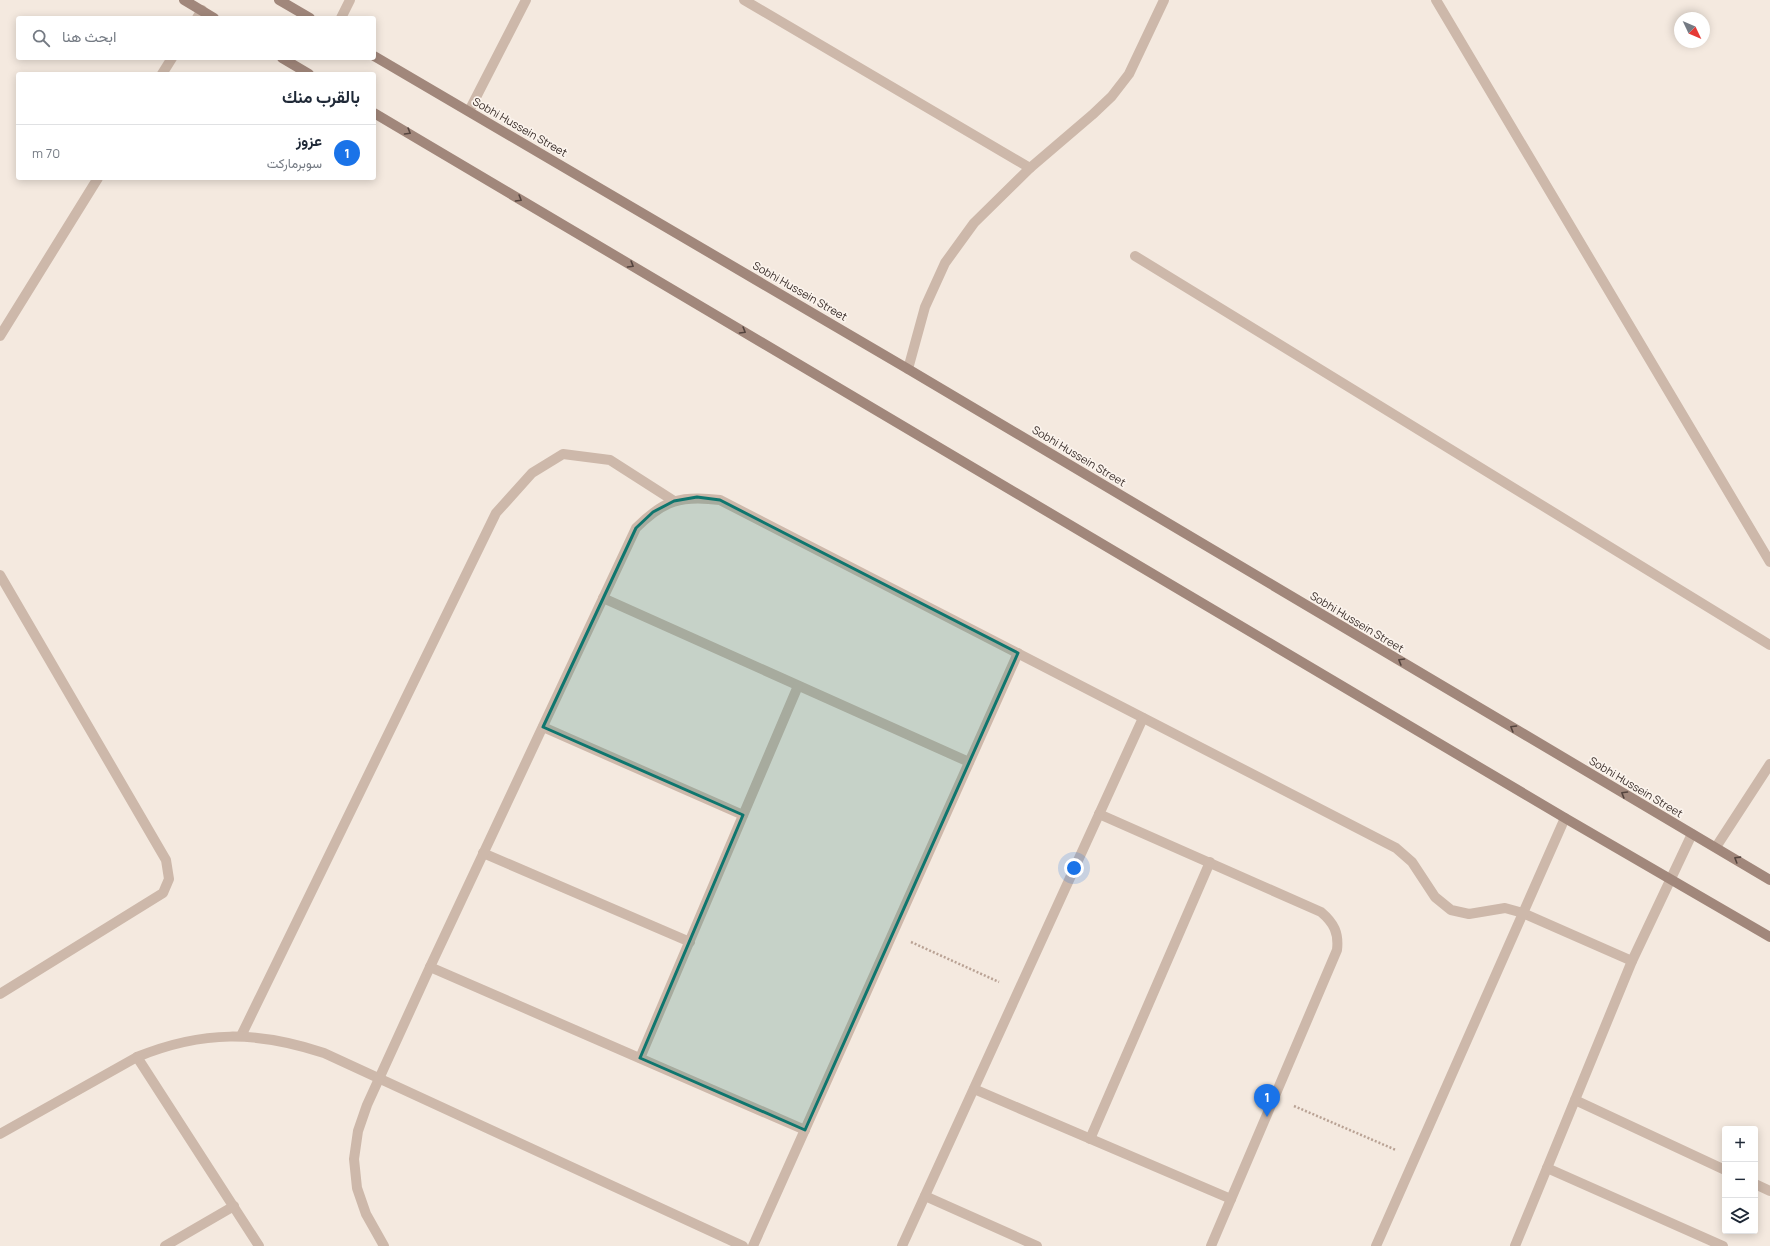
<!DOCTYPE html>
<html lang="ar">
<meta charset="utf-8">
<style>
:root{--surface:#fff;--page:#f6f6f7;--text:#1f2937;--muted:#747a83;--line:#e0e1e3;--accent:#1a73e8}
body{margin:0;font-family:Manrope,Vazirmatn,sans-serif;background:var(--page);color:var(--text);direction:rtl}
.controls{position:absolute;right:12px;bottom:12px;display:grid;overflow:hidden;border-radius:4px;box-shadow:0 2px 10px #0003}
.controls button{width:36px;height:36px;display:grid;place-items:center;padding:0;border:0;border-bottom:1px solid var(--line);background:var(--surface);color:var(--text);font:20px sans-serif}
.compass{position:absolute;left:1674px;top:12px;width:36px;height:36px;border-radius:50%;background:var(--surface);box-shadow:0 2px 10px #0003;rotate:134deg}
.you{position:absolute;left:1074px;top:868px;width:14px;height:14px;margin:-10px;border:3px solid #fff;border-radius:50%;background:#1a73e8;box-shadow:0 0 0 6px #1a73e833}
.badge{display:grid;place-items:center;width:26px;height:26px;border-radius:50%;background:var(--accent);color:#fff;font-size:13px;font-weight:700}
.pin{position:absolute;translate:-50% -33px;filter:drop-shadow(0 1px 2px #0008)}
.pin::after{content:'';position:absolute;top:21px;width:14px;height:12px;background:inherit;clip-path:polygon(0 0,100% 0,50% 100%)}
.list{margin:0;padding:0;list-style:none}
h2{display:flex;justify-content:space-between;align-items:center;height:52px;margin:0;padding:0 16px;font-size:17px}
h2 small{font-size:13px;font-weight:400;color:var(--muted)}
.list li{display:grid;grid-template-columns:26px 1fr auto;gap:12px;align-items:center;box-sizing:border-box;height:56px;padding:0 16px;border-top:1px solid var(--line)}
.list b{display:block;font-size:15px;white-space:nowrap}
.list p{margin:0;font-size:13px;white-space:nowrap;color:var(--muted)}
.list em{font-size:13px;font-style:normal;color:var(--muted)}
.icon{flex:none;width:22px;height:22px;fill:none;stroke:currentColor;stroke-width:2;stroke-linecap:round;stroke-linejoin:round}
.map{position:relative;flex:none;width:1770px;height:1246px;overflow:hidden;direction:ltr}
.search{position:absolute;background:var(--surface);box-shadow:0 2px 10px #0003;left:16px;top:16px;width:360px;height:44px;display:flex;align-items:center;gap:10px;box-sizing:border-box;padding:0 14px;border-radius:4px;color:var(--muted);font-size:15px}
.panel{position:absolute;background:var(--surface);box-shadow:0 2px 10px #0003;left:16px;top:72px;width:360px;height:108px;border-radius:4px;direction:rtl}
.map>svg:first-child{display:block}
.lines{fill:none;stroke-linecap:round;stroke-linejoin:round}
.path{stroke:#b9a294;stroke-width:2.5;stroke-dasharray:2 2;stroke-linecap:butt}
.lane{stroke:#cdb8aa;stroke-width:10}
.street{stroke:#cdb8aa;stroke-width:10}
.secondary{stroke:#a1877b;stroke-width:10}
.oneway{stroke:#54443e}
.marked{fill:#0f766e;fill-opacity:0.2;stroke:#0f766e;stroke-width:3;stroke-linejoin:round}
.labels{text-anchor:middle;stroke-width:3.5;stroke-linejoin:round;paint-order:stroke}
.street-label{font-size:11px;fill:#3a2e2a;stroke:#fbf3ec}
</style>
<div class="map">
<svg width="1770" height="1246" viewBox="0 0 1770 1246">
<rect width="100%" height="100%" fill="#f4e9df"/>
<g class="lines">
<!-- path -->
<g class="path">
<path d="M911 942 999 982"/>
<path d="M1294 1106 1396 1150"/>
</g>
<!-- lane -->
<g class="lane">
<path d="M197 18 202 10"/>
<path d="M162 74 172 58"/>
<path d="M0 336 98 178"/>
<path d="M0 575 166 860 169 879 163 893 0 994"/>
</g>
<!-- street -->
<g class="street">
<path d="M744 0 1030 168"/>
<path d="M1436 0 1770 562"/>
<path d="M341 18 350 0"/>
<path d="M469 111 526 0"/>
<path d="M1135 256 1770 645"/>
<path d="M908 369 925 307 945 263 974 223 1030 168 1092 115 1112 96 1129 74 1164 0"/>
<path d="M603 598 969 762"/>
<path d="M543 727 743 815"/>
<path d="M1099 814 1321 912C1334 923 1339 933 1337 950L1211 1246"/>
<path d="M1716 847 1770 764"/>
<path d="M483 853 690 942"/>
<path d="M430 967 805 1130"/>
<path d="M241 1036 496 513 532 473 563 454 610 460 674 501"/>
<path d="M137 1057 259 1246"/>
<path d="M640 1058 798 686"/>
<path d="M974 1089 1231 1199"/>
<path d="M1575 1100 1725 1170"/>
<path d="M0 1134 137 1057C203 1030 257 1031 324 1053L743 1246"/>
<path d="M1090 1139 1210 862"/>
<path d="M1547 1168 1723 1246"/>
<path d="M1755 1184 1770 1191"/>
<path d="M925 1196 1037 1246"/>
<path d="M165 1246 234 1206"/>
<path d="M384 1246 366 1214 357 1188 354 1159 358 1131 367 1105 430 967 636 528C664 500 681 495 720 500L1396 848 1412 862 1435 897 1451 910 1469 914 1505 908 1523 913 1632 961"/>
<path d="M753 1246 1018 653"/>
<path d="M902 1246 1143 718"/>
<path d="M1376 1246 1565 818"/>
<path d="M1515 1246 1632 961 1692 834"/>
</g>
<!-- secondary -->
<g class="secondary">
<path d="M184 0 214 18"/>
<path d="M279 0 310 18"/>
<path d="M374 56 908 369 1770 880"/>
<path d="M282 58 309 74"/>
<path d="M374 113 1565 818 1770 937"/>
</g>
</g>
<!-- one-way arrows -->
<defs><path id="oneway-chevron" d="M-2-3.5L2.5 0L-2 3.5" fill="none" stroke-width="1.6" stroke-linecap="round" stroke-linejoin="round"/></defs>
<g class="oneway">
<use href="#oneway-chevron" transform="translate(408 132) rotate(31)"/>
<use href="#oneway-chevron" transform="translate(519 199) rotate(31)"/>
<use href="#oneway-chevron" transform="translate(631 265) rotate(31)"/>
<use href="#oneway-chevron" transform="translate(743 331) rotate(31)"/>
<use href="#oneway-chevron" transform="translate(1401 661) rotate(-149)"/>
<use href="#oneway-chevron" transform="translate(1513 728) rotate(-149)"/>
<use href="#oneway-chevron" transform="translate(1624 794) rotate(-149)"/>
<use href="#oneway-chevron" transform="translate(1737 859) rotate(-148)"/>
</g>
<!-- marked area -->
<path class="marked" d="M697 497 720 500 1018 653 805 1130 640 1058 743 815 543 727 636 528 653 512 674 501Z"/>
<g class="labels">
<!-- street labels -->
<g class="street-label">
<text transform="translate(520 127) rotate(30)" y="4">Sobhi Hussein Street</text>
<text transform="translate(800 291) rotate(30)" y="4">Sobhi Hussein Street</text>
<text transform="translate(1079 456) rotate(31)" y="4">Sobhi Hussein Street</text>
<text transform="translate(1357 622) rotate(31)" y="4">Sobhi Hussein Street</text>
<text transform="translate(1636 787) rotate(31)" y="4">Sobhi Hussein Street</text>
</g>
</g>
</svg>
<div class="controls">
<button>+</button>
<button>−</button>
<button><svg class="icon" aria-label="layers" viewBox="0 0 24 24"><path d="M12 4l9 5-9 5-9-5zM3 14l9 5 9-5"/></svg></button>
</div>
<svg class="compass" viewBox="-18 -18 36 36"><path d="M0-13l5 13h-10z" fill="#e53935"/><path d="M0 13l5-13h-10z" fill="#747a83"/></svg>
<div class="you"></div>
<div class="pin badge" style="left:1267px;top:1117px">1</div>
<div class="search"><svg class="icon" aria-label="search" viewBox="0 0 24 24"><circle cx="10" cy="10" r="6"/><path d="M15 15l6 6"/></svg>ابحث هنا</div>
<section class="panel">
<h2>بالقرب منك<small></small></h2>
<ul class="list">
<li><span class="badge">1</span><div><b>عزوز</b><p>سوبرماركت</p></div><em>70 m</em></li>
</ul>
</section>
</div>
